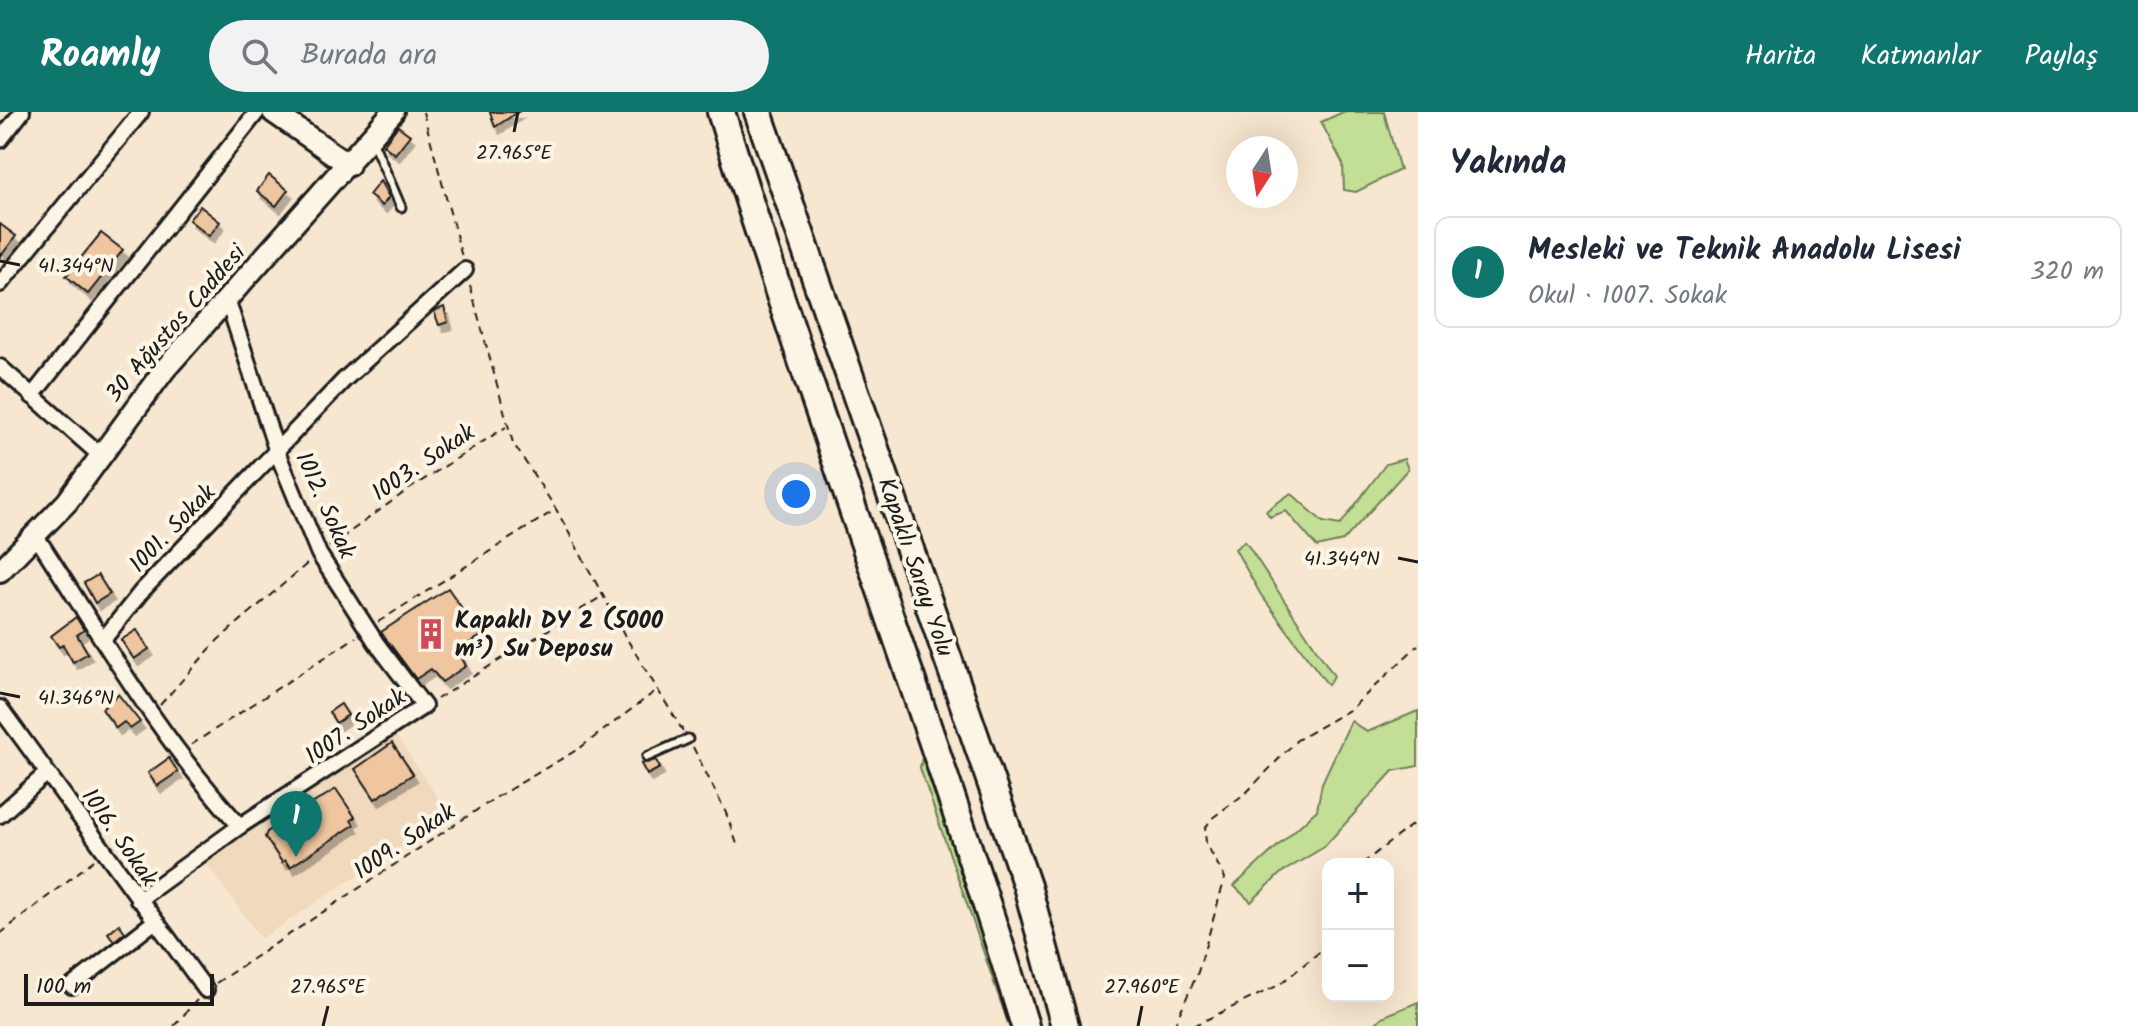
<!DOCTYPE html>
<html lang="tr">
<meta charset="utf-8">
<style>
:root{--surface:#fff;--page:#f2f2f3;--text:#1f2937;--muted:#747a83;--line:#e0e1e3;--accent:#0f766e}
body{margin:0;font-family:Kalam,sans-serif;background:var(--page);color:var(--text)}
.controls{position:absolute;right:24px;bottom:24px;display:grid;overflow:hidden;border-radius:16px;box-shadow:0 8px 32px #0002}
.controls button{width:72px;height:72px;display:grid;place-items:center;padding:0;border:0;border-bottom:2px solid var(--line);background:var(--surface);color:var(--text);font:40px sans-serif}
.compass{position:absolute;left:1226px;top:24px;width:72px;height:72px;border-radius:50%;background:var(--surface);box-shadow:0 8px 32px #0002;rotate:192deg}
.scale{position:absolute;left:24px;bottom:20px;width:190px;box-sizing:border-box;padding-left:8px;border:4px solid #1c1c1c;border-top:0;font-size:22px;line-height:28px;white-space:nowrap;color:#1c1c1c;-webkit-text-stroke:6px #fcf5e5;paint-order:stroke}
.you{position:absolute;left:796px;top:382px;width:28px;height:28px;margin:-20px;border:6px solid #fff;border-radius:50%;background:#1a73e8;box-shadow:0 0 0 12px #1a73e833}
.badge{display:grid;place-items:center;width:52px;height:52px;border-radius:50%;background:var(--accent);color:#fff;font-size:26px;font-weight:700}
.pin{position:absolute;translate:-50% -66px;filter:drop-shadow(0 2px 4px #0008)}
.pin::after{content:'';position:absolute;top:42px;width:28px;height:24px;background:inherit;clip-path:polygon(0 0,100% 0,50% 100%)}
.list{margin:0;padding:0;list-style:none}
h2{display:flex;justify-content:space-between;align-items:center;height:104px;margin:0;padding:0 32px;font-size:34px}
h2 small{font-size:26px;font-weight:400;color:var(--muted)}
.list li{display:grid;grid-template-columns:52px 1fr auto;gap:24px;align-items:center;box-sizing:border-box;height:112px;margin:0 16px 16px;padding:0 16px;border:2px solid var(--line);border-radius:16px}
.list b{display:block;font-size:30px;white-space:nowrap}
.list p{margin:0;font-size:26px;white-space:nowrap;color:var(--muted)}
.list em{font-size:26px;font-style:normal;color:var(--muted)}
.icon{flex:none;width:44px;height:44px;fill:none;stroke:currentColor;stroke-width:2;stroke-linecap:round;stroke-linejoin:round}
.map{position:relative;flex:none;width:1418px;height:914px;overflow:hidden}
header{display:flex;align-items:center;gap:48px;box-sizing:border-box;height:112px;padding:0 40px;background:var(--accent);color:#fff}
header strong{font-size:38px}
nav{display:flex;gap:44px;margin-inline-start:auto;font-size:28px}
.search{width:560px;height:72px;background:var(--page);display:flex;align-items:center;gap:20px;box-sizing:border-box;padding:0 28px;border-radius:44px;color:var(--muted);font-size:30px}
main{display:flex}
aside{flex:1;background:var(--surface)}
.map>svg:first-child{display:block}
.built{fill:#f1d9be}
.green{fill:#c3df96;stroke:#707e59;stroke-width:2}
.building{fill:#efc69f;stroke:#1c1c1c;stroke-width:2;filter:url(#shadow)}
.lines{fill:none;stroke-linecap:round;stroke-linejoin:round}
.lane-casing{stroke:#1c1c1c;stroke-width:13}
.street-casing{stroke:#1c1c1c;stroke-width:20}
.secondary-casing{stroke:#1c1c1c;stroke-width:26}
.highway-casing{stroke:#1c1c1c;stroke-width:32}
.path{stroke:#1c1c1c;stroke-width:2;stroke-dasharray:8 6;stroke-linecap:butt}
.lane{stroke:#fcf5e5;stroke-width:7}
.street{stroke:#fcf5e5;stroke-width:14}
.secondary{stroke:#fcf5e5;stroke-width:20}
.highway{stroke:#fcf5e5;stroke-width:26}
.ticks{fill:none;stroke:#1c1c1c;stroke-width:3}
.labels{text-anchor:middle;stroke-width:8;stroke-linejoin:round;paint-order:stroke}
.street-label{font-size:24px;fill:#1c1c1c;stroke:#fcf5e5}
.poi-label{font-size:24px;font-weight:bold;fill:#1c1c1c;stroke:#fcf5e5;text-anchor:start}
.ticks-label{font-size:20px;text-anchor:middle;fill:#1c1c1c;stroke:#fcf5e5;stroke-width:8;stroke-linejoin:round;paint-order:stroke}
</style>
<header>
<strong>Roamly</strong>
<div class="search"><svg class="icon" aria-label="search" viewBox="0 0 24 24"><circle cx="10" cy="10" r="6"/><path d="M15 15l6 6"/></svg>Burada ara</div>
<nav><a>Harita</a><a>Katmanlar</a><a>Paylaş</a></nav>
</header>
<main>
<div class="map">
<svg width="1418" height="914" viewBox="0 0 1418 914">
<defs>
<filter id="shadow"><feDropShadow dx="4.5" dy="7" stdDeviation="0" flood-color="#0004"/></filter>
</defs>
<rect width="100%" height="100%" fill="#f8e7d0"/>
<filter id="ink" filterUnits="userSpaceOnUse"><feTurbulence type="fractalNoise" baseFrequency=".0125" numOctaves="2"/><feDisplacementMap in="SourceGraphic" scale="16" xChannelSelector="R" yChannelSelector="G"/><feConvolveMatrix kernelMatrix="1 2 1 2 8 2 1 2 1" color-interpolation-filters="sRGB"/></filter>
<g filter="url(#ink)">
<!-- built -->
<path class="built" d="M394 620 449 703 261 827 203 747Z"/>
<!-- green -->
<g class="green">
<path d="M1343 0H1384L1400 58 1356 80 1344 78 1343 52 1321 10Z"/>
<path d="M1404 347 1408 357 1343 429 1317 435 1286 399 1270 405 1266 399 1291 381 1323 410 1340 413 1386 352Z"/>
<path d="M1245 429 1334 564 1328 573 1261 483 1235 437Z"/>
<path d="M1418 599V654L1393 659 1324 735 1281 761 1251 790 1234 774 1317 698 1322 671 1351 609 1367 620Z"/>
<path d="M923 640 1020 914H1009L920 656Z"/>
<path d="M1418 890V914H1373L1382 905Z"/>
</g>
<!-- building -->
<g class="building">
<path d="M490 0H518L495 15Z"/>
<path d="M398 14 410 23 395 42 383 33Z"/>
<path d="M269 63 288 78 276 94 257 79Z"/>
<path d="M380 69 389 85 382 94 369 83Z"/>
<path d="M200 94 220 110 209 124 189 108Z"/>
<path d="M0 112 16 124 0 145Z"/>
<path d="M101 121 123 138 88 182 66 164Z"/>
<path d="M444 195 448 210 439 213 434 199Z"/>
<path d="M98 463 110 482 95 491 84 471Z"/>
<path d="M448 476 481 524 458 538 466 554 442 570 431 557 416 567 381 520Z"/>
<path d="M76 505 84 518 77 523 88 541 73 550 63 533 59 535 51 524Z"/>
<path d="M137 518 149 537 134 547 121 528Z"/>
<path d="M118 582 140 610 130 617 124 610 116 616 102 597Z"/>
<path d="M341 592 348 603 336 611 329 600Z"/>
<path d="M392 631 413 662 375 687 355 657Z"/>
<path d="M169 646 178 660 157 674 148 661Z"/>
<path d="M656 648 660 656 647 663 641 652Z"/>
<path d="M336 677 355 705 351 708 354 713 290 755 285 748 282 750 265 725 267 720Z"/>
<path d="M119 812 125 820 114 829 108 821Z"/>
</g>
<g class="lines">
<defs>
<g id="lane">
<path d="M372 28 401 95"/>
<path d="M647 645 688 627"/>
</g>
<g id="street">
<path d="M0 28 22 0"/>
<path d="M0 172 141 0"/>
<path d="M0 255 101 344"/>
<path d="M32 284 257 0"/>
<path d="M36 424C101 524 160 627 240 714"/>
<path d="M103 528 141 480 345 267 465 158"/>
<path d="M0 596 206 878"/>
<path d="M0 703 47 661"/>
<path d="M138 788 240 714 424 594 377 532 319 442 277 340 228 190"/>
<path d="M72 874 154 810"/>
</g>
<g id="secondary">
<path d="M273 0 349 53"/>
<path d="M0 459 67 390 165 257 393 0"/>
</g>
<g id="highway">
<path d="M721 0C816 307 931 607 1025 914"/>
<path d="M758 0 1027 774 1065 914"/>
</g>
</defs>
<!-- lane casing -->
<use href="#lane" class="lane-casing"/>
<!-- street casing -->
<use href="#street" class="street-casing"/>
<!-- secondary casing -->
<use href="#secondary" class="secondary-casing"/>
<!-- highway casing -->
<use href="#highway" class="highway-casing"/>
<!-- path -->
<g class="path">
<path d="M423 0 462 145"/>
<path d="M470 174 513 331 556 397 625 524 683 619"/>
<path d="M329 435 409 377 506 315"/>
<path d="M378 510 555 398"/>
<path d="M437 587 601 485"/>
<path d="M160 593 218 528 308 451"/>
<path d="M191 633 356 525"/>
<path d="M693 635 726 701 737 732"/>
<path d="M1362 752 1418 708"/>
<path d="M0 822 94 748"/>
<path d="M216 871 495 686 580 636 657 578"/>
<path d="M174 914 197 888"/>
<path d="M1174 914 1198 860 1225 766 1206 731 1205 717 1211 707 1247 680 1297 628 1351 597 1418 533"/>
<path d="M1193 914 1279 873 1328 833"/>
</g>
<!-- lane -->
<use href="#lane" class="lane"/>
<!-- street -->
<use href="#street" class="street"/>
<!-- secondary -->
<use href="#secondary" class="secondary"/>
<!-- highway -->
<use href="#highway" class="highway"/>
</g>
</g>
<!-- ticks -->
<path class="ticks" d="M514 20 518 0M0 149 20 153M1398 446 1418 450M0 581 20 585M323 914 328 894M1138 914 1142 894"/>
<!-- icons -->
<defs>
<symbol id="building-bare" viewBox="-9 -9 18 18"><path d="M-4-6H4V6H1V3H-1V6H-4ZM-2.5-4.3h1.7v1.8h-1.7ZM.8-4.3h1.7v1.8H.8ZM-2.5-1h1.7V.8h-1.7ZM.8-1h1.7V.8H.8Z" fill="#d1495b" stroke="#fcf5e5" stroke-width="2.5" paint-order="stroke"/></symbol>
</defs>
<g fill-rule="evenodd">
<use href="#building-bare" x="409" y="500" width="44" height="44"/>
</g>
<g class="labels">
<!-- street labels -->
<g class="street-label">
<text transform="translate(175 211) rotate(-49)" y="8">30 Ağustos Caddesi</text>
<text transform="translate(423 350) rotate(-34)" y="8">1003. Sokak</text>
<text transform="translate(326 393) rotate(66)" y="8">1012. Sokak</text>
<text transform="translate(172 416) rotate(-46)" y="8">1001. Sokak</text>
<text transform="translate(916 455) rotate(71)" y="8">Kapaklı Saray Yolu</text>
<text transform="translate(355 614) rotate(-34)" y="8">1007. Sokak</text>
<text transform="translate(120 725) rotate(55)" y="8">1016. Sokak</text>
<text transform="translate(404 729) rotate(-34)" y="8">1009. Sokak</text>
</g>
<!-- poi labels -->
<g class="poi-label">
<text x="455" y="516">Kapaklı DY 2 (5000<tspan x="455" dy="28">m³) Su Deposu</tspan></text>
</g>
</g>
<g class="ticks-label">
<text x="514" y="47">27.965°E</text>
<text x="76" y="160">41.344°N</text>
<text x="1342" y="453">41.344°N</text>
<text x="76" y="592">41.346°N</text>
<text x="328" y="881">27.965°E</text>
<text x="1142" y="881">27.960°E</text>
</g>
</svg>
<div class="controls">
<button>+</button>
<button>−</button>
</div>
<svg class="compass" viewBox="-18 -18 36 36"><path d="M0-13l5 13h-10z" fill="#e53935"/><path d="M0 13l5-13h-10z" fill="#747a83"/></svg>
<div class="scale">100 m</div>
<div class="you"></div>
<div class="pin badge" style="left:296px;top:745px">1</div>
</div>
<aside>
<h2>Yakında<small></small></h2>
<ul class="list">
<li><span class="badge">1</span><div><b>Mesleki ve Teknik Anadolu Lisesi</b><p>Okul · 1007. Sokak</p></div><em>320 m</em></li>
</ul>
</aside>
</main>
